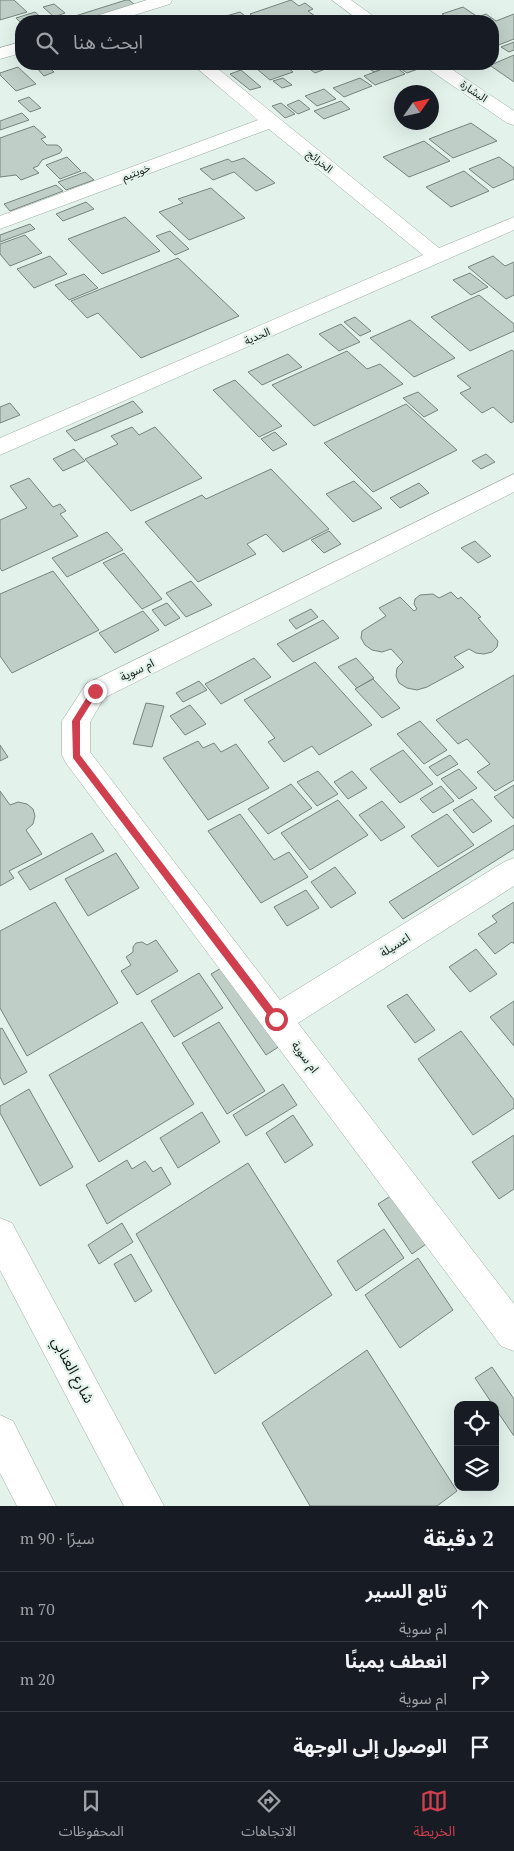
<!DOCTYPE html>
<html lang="ar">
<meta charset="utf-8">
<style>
:root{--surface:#171b24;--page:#20242c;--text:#f1f3f6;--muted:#9ea1a6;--line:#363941;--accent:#cf3f4e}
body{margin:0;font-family:"PT Serif","Noto Sans Arabic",serif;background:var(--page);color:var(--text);direction:rtl}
.controls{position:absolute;right:15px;bottom:15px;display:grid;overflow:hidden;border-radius:10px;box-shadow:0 5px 20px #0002}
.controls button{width:45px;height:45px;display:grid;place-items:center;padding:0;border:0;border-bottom:1px solid var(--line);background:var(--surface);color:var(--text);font:25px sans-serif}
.compass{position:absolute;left:394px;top:85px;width:45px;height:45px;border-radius:50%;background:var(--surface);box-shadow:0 5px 20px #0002;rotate:56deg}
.stop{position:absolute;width:15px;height:15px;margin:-11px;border:4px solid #cf3f4e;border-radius:50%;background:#fff}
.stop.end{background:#cf3f4e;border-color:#fff;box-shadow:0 1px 5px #0008}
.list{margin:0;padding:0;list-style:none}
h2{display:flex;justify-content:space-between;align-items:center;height:65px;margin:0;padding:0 20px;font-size:21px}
h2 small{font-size:16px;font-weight:400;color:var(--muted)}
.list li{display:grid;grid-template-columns:32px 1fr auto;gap:15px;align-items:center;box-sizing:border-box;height:70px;padding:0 20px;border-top:1px solid var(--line)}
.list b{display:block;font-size:19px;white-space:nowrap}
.list p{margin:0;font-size:16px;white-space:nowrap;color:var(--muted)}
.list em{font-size:16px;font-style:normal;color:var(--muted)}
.icon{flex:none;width:28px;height:28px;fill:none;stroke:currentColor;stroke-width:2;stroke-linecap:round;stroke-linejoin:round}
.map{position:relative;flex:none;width:514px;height:1506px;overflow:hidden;direction:ltr}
.search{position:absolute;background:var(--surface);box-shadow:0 5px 20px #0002;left:15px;right:15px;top:15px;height:55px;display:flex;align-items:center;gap:12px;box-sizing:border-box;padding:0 18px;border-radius:20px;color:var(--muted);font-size:19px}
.sheet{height:275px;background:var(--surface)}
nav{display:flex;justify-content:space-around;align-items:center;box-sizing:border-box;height:70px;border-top:1px solid var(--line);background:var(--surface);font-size:14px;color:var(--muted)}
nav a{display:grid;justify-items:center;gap:2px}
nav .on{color:var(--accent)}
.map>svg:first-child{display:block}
.building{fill:#bfcfc8;stroke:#75847e}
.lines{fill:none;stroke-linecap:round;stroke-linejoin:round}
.minor-casing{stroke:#9baba4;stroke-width:1}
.minor{fill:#fff;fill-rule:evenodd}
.route{fill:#cf3f4e}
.labels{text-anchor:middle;stroke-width:4.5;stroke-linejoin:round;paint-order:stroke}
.far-street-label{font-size:11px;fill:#151b18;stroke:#e3f3ec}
.street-label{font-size:12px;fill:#151b18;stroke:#e3f3ec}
.near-street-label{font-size:15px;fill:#151b18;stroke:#e3f3ec}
</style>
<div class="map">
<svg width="514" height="1506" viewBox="0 0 514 1506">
<rect width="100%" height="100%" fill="#e3f3ec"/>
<!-- building -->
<g class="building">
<path d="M0 0H14L27 12 0 20Z"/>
<path d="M126 0H129L135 5 84 21H77L72 17Z"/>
<path d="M291 0 299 6 305 3 313 9 308 11 322 21H259L250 14Z"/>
<path d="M54 4 65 13 54 17 43 7Z"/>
<path d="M463 7 478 17 486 14 496 21 514 14V39L496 46 493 44V21H452L442 14Z"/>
<path d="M35 12 45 21 21 23 16 18Z"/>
<path d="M240 12 249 19 241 21H218L216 19Z"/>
<path d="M514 42V50L509 52 501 47Z"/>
<path d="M514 55V82L488 64H493Z"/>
<path d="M39 64H45L54 72 44 76 34 65Z"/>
<path d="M270 64H283L293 72 270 80 257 69Z"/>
<path d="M303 64H330L333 66 315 73Z"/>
<path d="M372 64H382L387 68 374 72 365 66Z"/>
<path d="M394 64H410L418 69 407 73Z"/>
<path d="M393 65 405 74 375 85 364 76Z"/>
<path d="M18 67 36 84 16 91 0 75V73Z"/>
<path d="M241 70 261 87 250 90 230 74Z"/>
<path d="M283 78 292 85 282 88 273 81Z"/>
<path d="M360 78 372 86 344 97 333 88Z"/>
<path d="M324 89 336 99 317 106 305 96Z"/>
<path d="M29 97 41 108 30 112 18 101Z"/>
<path d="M299 100 310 109 298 114 287 105Z"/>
<path d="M341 101 350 109 324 119 314 111Z"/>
<path d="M281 103 295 114 285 118 272 106Z"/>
<path d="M22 113 29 120 0 130V121Z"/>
<path d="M471 123 497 141 453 158 429 139Z"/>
<path d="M34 126 46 137 41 139 47 145H57L60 147 62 150 60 153 42 160 38 166 33 168 39 173 21 180 16 175 0 177V138Z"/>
<path d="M424 141 450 161 409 177 383 157Z"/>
<path d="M67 157 81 171 60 179 46 165Z"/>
<path d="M499 157 514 168V179L493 188 469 169Z"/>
<path d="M244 158 275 183 256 191 234 172 213 180 200 169 228 159 232 162Z"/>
<path d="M464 171 489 191 451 207 426 187Z"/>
<path d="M85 172 94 180 66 190 58 182Z"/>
<path d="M56 185 63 191 10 211 4 204Z"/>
<path d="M211 188 245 218 189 240 159 212 183 203 178 199Z"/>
<path d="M86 202 94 209 63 221 56 214Z"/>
<path d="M125 217 160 251 102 274 68 239Z"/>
<path d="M30 224 35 229 0 242V235Z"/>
<path d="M170 231 189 249 175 255 156 236Z"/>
<path d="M25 235 42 253 10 266 0 254V244Z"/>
<path d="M50 256 67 274 34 288 17 269Z"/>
<path d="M493 256 505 266 514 262V295L506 299 468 267Z"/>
<path d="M178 258 239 316 141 358 98 313 87 318 71 301Z"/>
<path d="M470 273 488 287 471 295 453 280Z"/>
<path d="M84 274 98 288 69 300 55 285Z"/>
<path d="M479 295 514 324V331L470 351 431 317Z"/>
<path d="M355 317 371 331 360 336 344 322Z"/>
<path d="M410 320 455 358 414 377 370 338Z"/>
<path d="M341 324 360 342 339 351 319 334Z"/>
<path d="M512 350 514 352V421L511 423 493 407 482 413 460 393 471 388 457 376Z"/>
<path d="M347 351 367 369 380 364 403 384 314 426 272 385Z"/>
<path d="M288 354 302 367 262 385 248 372Z"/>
<path d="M235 380 282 426 259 437 213 390Z"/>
<path d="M418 392 438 410 424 417 403 398Z"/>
<path d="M133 401 143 412 75 441 66 431Z"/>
<path d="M10 403 20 415 0 423V407Z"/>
<path d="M406 404 457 450 373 492 324 443Z"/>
<path d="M132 427 139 435 155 427 202 478 131 511 85 459 118 444 111 436Z"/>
<path d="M275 432 287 444 273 451 261 439Z"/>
<path d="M74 449 85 461 63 471 53 459Z"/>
<path d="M486 454 495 462 481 469 472 461Z"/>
<path d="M271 469 329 529 283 552 266 534 247 544 256 554 198 582 145 522 202 495 206 499Z"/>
<path d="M29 478 53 507 60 504 66 511 60 514 78 536 2 571 0 568V520L27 508 10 486Z"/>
<path d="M354 481 382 508 353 522 326 494Z"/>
<path d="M419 483 429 493 400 508 390 498Z"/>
<path d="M329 531 341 544 324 553 311 540Z"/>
<path d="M107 532 123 550 67 577 52 558Z"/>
<path d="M475 541 491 556 478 563 461 548Z"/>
<path d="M124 553 162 599 142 609 103 563Z"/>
<path d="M53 571 99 630 12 673 0 656V594Z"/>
<path d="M191 581 212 605 186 617 166 593Z"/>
<path d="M451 592 458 599 461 597 481 617 478 618 498 641 497 647 492 652 484 654 476 653 469 649 454 657 464 667 427 687 417 690 407 688 399 683 396 676 397 668 403 662 391 649 382 652 372 650 365 645 361 638 362 631 386 616 379 608 400 597 414 611 417 609 414 604 415 599 420 595 433 594 439 598Z"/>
<path d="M167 603 180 618 165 626 152 610Z"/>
<path d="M311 609 318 617 296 629 289 620Z"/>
<path d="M143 611 159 630 115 653 99 633Z"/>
<path d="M323 620 339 638 293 662 277 644Z"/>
<path d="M254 658 271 677 221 704 205 684Z"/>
<path d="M356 658 374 678 357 688 338 667Z"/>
<path d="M315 662 372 725 319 755 312 746 284 762 268 742 275 738 244 700Z"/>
<path d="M514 675V780L495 791 477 772 490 764 467 739 458 744 436 720Z"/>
<path d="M373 679 400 708 382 718 355 689Z"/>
<path d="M199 681 207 690 183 702 176 693Z"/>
<path d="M146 703 164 706 152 747 133 744Z"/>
<path d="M190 705 206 724 185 735 170 716Z"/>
<path d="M420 721 447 750 424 764 397 734Z"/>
<path d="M198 741 203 748 214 743 221 752 236 744 269 788 208 820 163 758Z"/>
<path d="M0 745 8 757 0 761Z"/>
<path d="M403 750 433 784 400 803 370 769Z"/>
<path d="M450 755 458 764 437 776 429 767Z"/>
<path d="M459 769 477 788 459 799 441 779Z"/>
<path d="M318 771 338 794 317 806 297 782Z"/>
<path d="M352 771 367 788 348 799 334 782Z"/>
<path d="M291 784 312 808 268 834 248 809Z"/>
<path d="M514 785V819L494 797Z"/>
<path d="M441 786 454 801 433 813 420 799Z"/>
<path d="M0 791 10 805 18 802 27 804 33 809 35 816 33 824 26 830 42 854 9 871 14 878 0 886Z"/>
<path d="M472 799 492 821 473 833 453 810Z"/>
<path d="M338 800 368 835 310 870 281 833Z"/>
<path d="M382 801 405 827 381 841 359 815Z"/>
<path d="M240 814 274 860 289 852 308 877 261 903 208 831Z"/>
<path d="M447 814 474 845 438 867 411 836Z"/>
<path d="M514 825V849L403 919 389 902Z"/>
<path d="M92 833 104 851 30 890 18 872Z"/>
<path d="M116 853 139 888 88 916 65 879Z"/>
<path d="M335 867 356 893 331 908 311 882Z"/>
<path d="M306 890 319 908 287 926 274 907Z"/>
<path d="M55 902 118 1003 27 1056 0 1008V931Z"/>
<path d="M514 902V944L512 942 495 954 478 934 497 922 492 916Z"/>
<path d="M156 940 178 971 137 995 121 971 131 965 126 957 133 952V947L136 943 142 942 147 945Z"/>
<path d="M476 949 497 974 470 992 449 967Z"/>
<path d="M228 964 283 1044 266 1055 211 974Z"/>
<path d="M199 973 223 1008 174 1037 151 1001Z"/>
<path d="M407 994 435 1030 415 1043 387 1006Z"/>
<path d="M514 1001V1046L490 1017Z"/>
<path d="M142 1022 194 1104 99 1162 49 1075Z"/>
<path d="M219 1022 265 1091 227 1114 182 1043Z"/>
<path d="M2 1028 27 1072 4 1085 0 1077V1029Z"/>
<path d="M461 1031 514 1100V1108L473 1135 418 1059Z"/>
<path d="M283 1084 297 1105 246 1136 233 1115Z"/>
<path d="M29 1089 73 1167 40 1186 0 1113V1106Z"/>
<path d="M202 1112 220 1142 178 1168 160 1138Z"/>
<path d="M293 1115 313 1145 285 1163 266 1133Z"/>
<path d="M514 1135V1189L499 1199 472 1162Z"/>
<path d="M127 1160 132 1169 145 1161 153 1172 161 1167 171 1184 107 1224 86 1185Z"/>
<path d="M248 1163 332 1295 215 1374 136 1234Z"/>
<path d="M395 1193 429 1242 412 1254 378 1204Z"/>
<path d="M122 1223 133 1242 99 1264 88 1245Z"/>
<path d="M384 1229 404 1258 356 1291 337 1261Z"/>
<path d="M131 1254 152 1291 135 1302 114 1264Z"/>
<path d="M418 1258 453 1310 400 1348 365 1295Z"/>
<path d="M367 1350 457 1491 437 1506H310L262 1423Z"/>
<path d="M492 1367 514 1399V1436L495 1408V1405H493L475 1378Z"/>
</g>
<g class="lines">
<defs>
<g id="minor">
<path d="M147 0H172L170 4 115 21H90L93 17Z"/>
<path d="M332 0H351L380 21H360Z"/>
<path d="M21 42V53L0 59V48Z"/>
<path d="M192 64H212L439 248 514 217V230L0 455V438L423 255 269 129 0 229V216L258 120Z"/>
<path d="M424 64H444L514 111V125L507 123 427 68Z"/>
<path d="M514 474V492L104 698 90 722V752L280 1000 504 862 514 858V886L298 1023 514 1304V1351L501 1346 66 763 62 755V721L86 684Z"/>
<path d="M0 1218 12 1223 164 1506H124L0 1270Z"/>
<path d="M0 1415 13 1421 56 1506H17L0 1473Z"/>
</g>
</defs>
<!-- minor casing -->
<use href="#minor" class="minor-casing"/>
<!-- minor -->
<use href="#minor" class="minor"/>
</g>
<!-- route -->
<path class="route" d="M95 688 99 691 80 721V755L279 1016V1022H273L73 758 72 721 92 689Z"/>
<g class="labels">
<!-- far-street labels -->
<g class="far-street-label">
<text transform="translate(474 91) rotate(34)" y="4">البشارة</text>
<text transform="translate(320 161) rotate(39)" y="4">الخرائج</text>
<text transform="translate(136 172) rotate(-21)" y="4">خويتيم</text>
<text transform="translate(257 336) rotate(-23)" y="4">الحدية</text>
</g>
<!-- street labels -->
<g class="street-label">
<text transform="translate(137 670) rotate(-26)" y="4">ام سوية</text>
<text transform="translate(395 945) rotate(-32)" y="4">اعسيلة</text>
<text transform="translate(305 1057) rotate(53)" y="4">ام سوية</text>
</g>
<!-- near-street labels -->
<g class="near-street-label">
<text transform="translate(73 1370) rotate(62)" y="5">شارع العنابي</text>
</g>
</g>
</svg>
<div class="controls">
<button><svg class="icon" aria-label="locate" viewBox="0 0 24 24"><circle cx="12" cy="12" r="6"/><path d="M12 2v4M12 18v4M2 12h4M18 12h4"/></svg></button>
<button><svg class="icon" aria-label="layers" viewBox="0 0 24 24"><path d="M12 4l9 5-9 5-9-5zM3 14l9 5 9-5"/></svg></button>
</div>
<svg class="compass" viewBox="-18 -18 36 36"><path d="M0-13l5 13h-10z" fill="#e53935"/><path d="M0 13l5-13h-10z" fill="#9ea1a6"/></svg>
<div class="stop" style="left:276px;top:1019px"></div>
<div class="stop end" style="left:95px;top:691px"></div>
<div class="search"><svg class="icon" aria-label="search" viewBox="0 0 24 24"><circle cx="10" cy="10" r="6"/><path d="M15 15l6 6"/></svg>ابحث هنا</div>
</div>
<section class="sheet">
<h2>2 دقيقة<small>سيرًا · 90 m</small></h2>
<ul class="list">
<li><svg class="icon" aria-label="ahead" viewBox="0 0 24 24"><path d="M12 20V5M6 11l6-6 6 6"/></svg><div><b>تابع السير</b><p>ام سوية</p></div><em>70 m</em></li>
<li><svg class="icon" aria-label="right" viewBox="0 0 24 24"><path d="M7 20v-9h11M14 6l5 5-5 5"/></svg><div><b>انعطف يمينًا</b><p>ام سوية</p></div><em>20 m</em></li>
<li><svg class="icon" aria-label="arrive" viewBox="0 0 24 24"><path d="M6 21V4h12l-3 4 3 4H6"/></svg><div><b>الوصول إلى الوجهة</b></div></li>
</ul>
</section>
<nav>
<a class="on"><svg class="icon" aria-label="map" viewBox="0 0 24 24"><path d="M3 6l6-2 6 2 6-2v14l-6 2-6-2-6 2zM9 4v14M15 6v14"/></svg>الخريطة</a>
<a><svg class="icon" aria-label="directions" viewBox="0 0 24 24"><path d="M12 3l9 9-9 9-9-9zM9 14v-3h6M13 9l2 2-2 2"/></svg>الاتجاهات</a>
<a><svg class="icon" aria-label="saved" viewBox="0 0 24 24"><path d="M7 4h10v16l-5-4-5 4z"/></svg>المحفوظات</a>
</nav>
